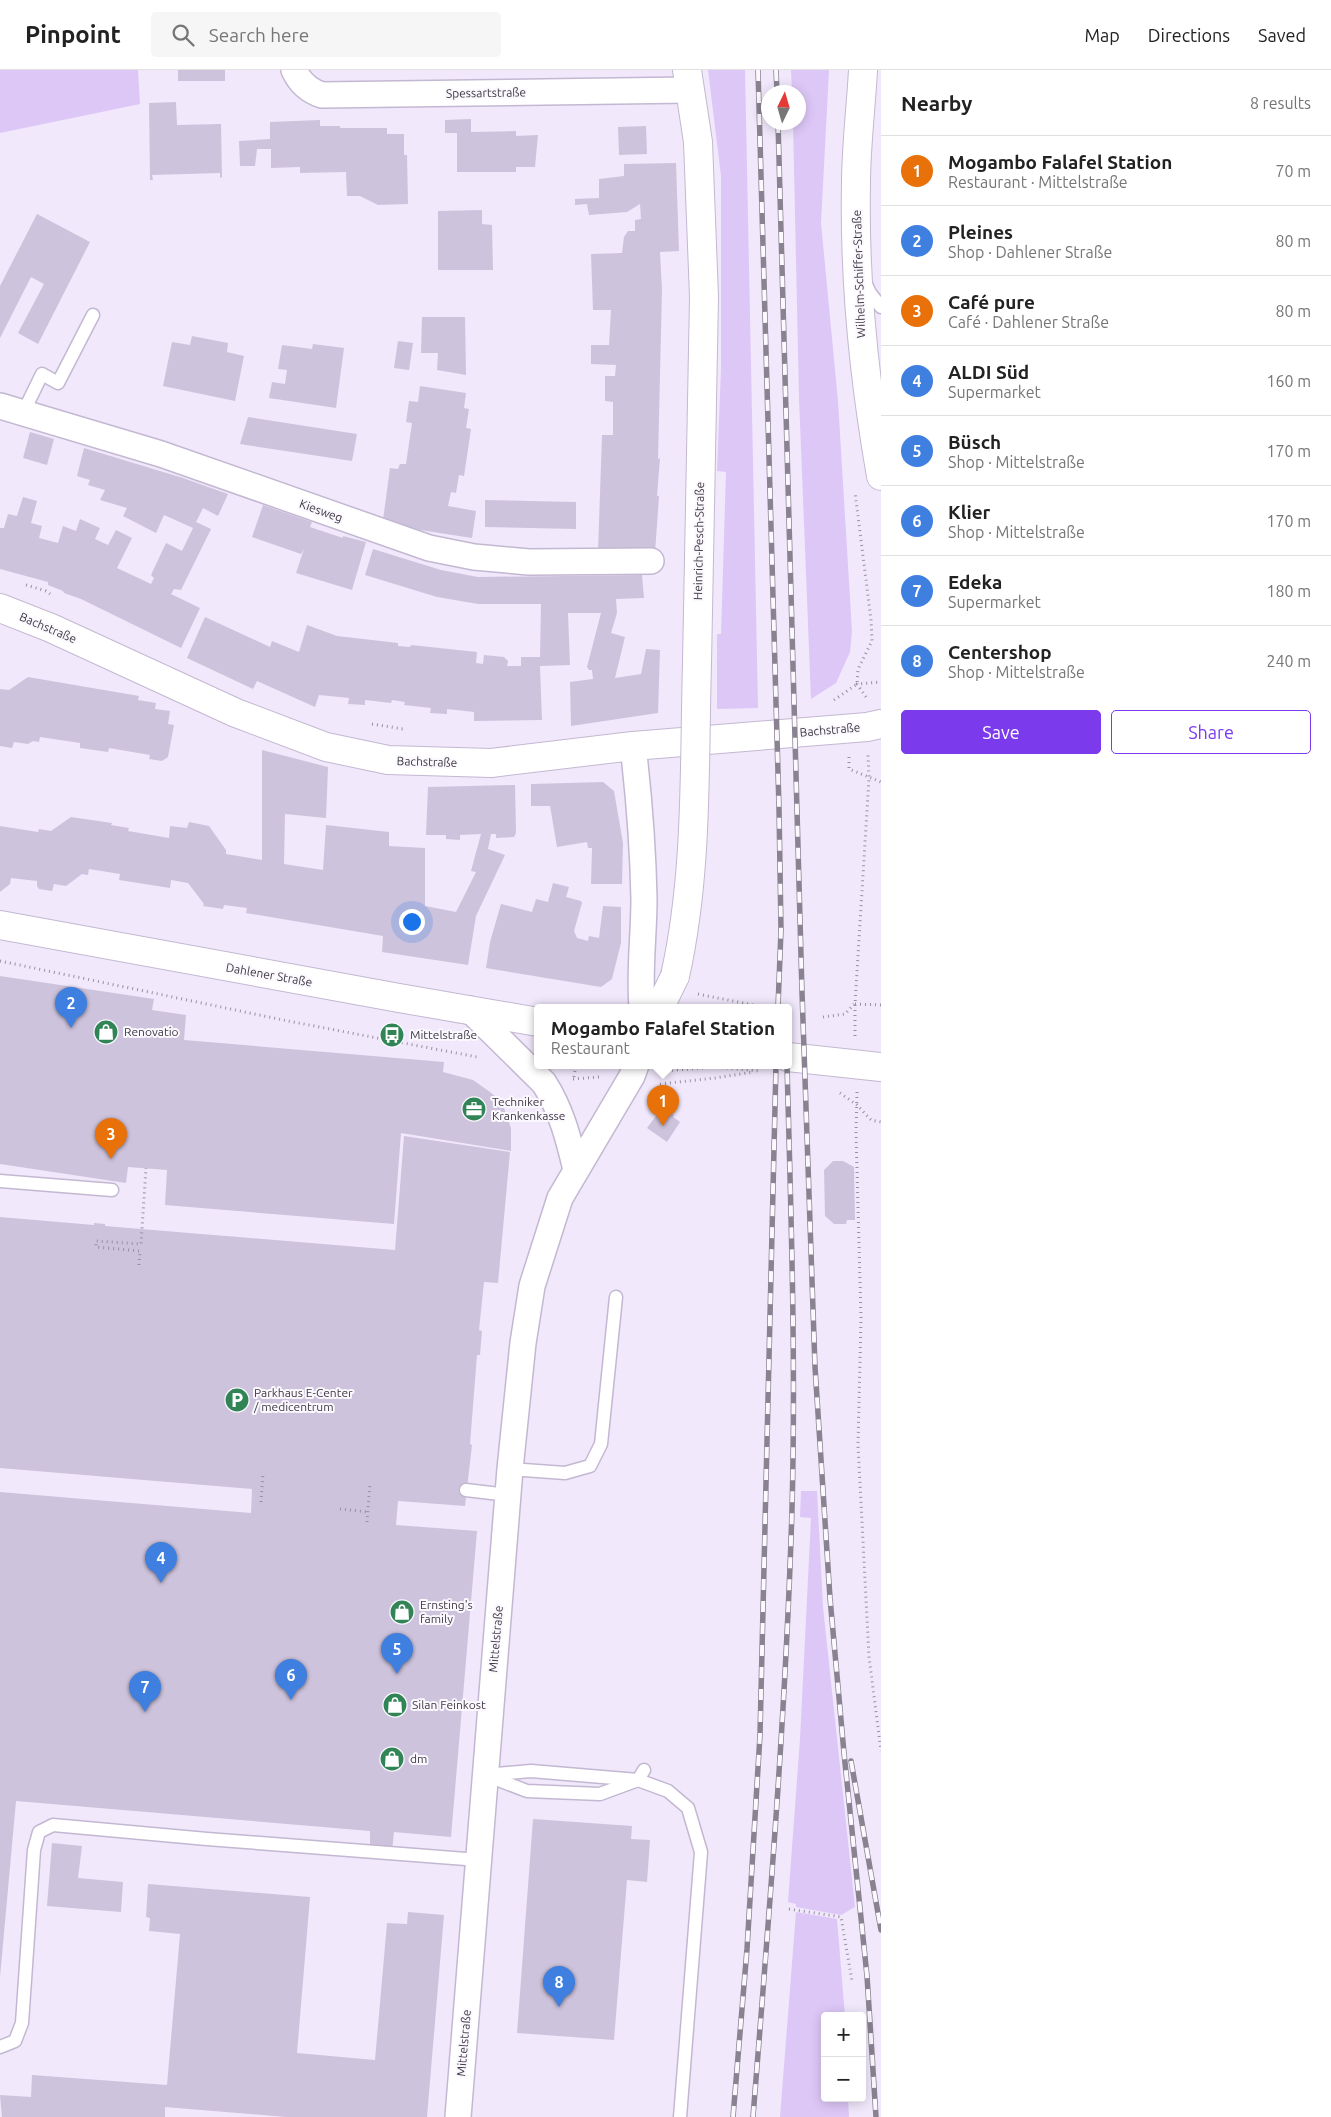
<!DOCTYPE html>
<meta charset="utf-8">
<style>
:root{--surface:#fff;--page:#f6f6f6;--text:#222;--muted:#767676;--line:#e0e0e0;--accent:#7c3aed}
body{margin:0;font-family:Ubuntu,sans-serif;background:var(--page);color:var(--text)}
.controls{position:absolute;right:15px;bottom:15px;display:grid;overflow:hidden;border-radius:5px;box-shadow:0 2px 12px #0003}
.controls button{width:45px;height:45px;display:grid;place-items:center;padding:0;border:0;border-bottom:1px solid var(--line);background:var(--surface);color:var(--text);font:25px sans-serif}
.compass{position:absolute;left:761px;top:15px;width:45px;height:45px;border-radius:50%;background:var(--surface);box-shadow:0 2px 12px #0003;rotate:5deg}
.you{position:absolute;left:411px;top:851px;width:18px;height:18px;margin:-12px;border:4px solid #fff;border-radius:50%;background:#1a73e8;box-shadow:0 0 0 8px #1a73e833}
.badge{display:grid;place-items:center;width:32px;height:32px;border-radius:50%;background:var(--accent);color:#fff;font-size:16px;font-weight:700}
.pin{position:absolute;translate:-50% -41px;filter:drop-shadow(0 1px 2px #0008)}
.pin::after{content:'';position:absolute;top:26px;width:18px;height:15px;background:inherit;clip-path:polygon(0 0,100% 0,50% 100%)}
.popup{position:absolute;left:534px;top:934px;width:258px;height:65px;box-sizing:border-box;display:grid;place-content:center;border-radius:5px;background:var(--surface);filter:drop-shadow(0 1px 4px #0005);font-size:16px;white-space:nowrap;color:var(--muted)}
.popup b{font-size:19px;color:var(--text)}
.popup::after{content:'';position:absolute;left:50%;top:100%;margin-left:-10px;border:10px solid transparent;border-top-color:var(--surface)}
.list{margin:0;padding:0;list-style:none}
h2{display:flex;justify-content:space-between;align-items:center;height:65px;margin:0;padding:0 20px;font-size:21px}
h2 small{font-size:16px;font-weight:400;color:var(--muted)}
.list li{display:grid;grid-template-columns:32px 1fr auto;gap:15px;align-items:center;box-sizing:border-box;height:70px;padding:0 20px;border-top:1px solid var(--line)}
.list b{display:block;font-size:19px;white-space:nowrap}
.list p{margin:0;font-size:16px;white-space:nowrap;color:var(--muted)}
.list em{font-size:16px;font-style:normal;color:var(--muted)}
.actions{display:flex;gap:10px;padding:15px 20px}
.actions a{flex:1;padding:11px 0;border:1px solid var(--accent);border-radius:5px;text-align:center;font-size:18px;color:var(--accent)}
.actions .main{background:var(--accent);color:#fff}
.icon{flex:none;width:28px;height:28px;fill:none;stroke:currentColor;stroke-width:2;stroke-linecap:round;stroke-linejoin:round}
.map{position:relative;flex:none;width:881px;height:2047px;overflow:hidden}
header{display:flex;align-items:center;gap:30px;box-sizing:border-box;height:70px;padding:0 25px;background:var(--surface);border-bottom:1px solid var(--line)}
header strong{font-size:24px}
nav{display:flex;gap:28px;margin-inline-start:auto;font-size:18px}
.search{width:350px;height:45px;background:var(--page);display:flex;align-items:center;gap:12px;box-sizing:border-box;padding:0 18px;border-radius:5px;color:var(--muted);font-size:19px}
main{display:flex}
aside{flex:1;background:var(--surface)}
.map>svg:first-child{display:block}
.green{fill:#ddc7f7}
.building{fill:#cec3dc}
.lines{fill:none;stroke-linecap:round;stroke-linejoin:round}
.service-casing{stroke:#c3b8d1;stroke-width:15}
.minor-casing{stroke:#c3b8d1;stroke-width:28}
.tertiary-casing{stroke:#c3b8d1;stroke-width:30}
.secondary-casing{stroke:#c3b8d1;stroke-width:30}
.primary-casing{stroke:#c3b8d1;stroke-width:30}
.path{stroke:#9891a0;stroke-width:3;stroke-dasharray:1 4;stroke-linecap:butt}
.service{stroke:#fff;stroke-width:12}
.minor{stroke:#fff;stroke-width:25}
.tertiary{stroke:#fff;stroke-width:28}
.secondary{stroke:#fff;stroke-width:28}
.primary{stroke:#fff;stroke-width:28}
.rail-casing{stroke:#898290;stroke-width:5.5}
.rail{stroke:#fbf8fe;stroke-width:4;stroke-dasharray:11;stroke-linecap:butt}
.tertiary-bridge-casing{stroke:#c3b8d1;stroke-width:30;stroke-linecap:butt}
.tertiary-bridge{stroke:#fff;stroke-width:28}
.labels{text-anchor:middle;stroke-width:4;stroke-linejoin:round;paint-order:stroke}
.street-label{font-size:12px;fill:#3f3a44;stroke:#fbf8fe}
.poi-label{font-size:12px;fill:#3f3a44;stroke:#fbf8fe;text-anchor:start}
</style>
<header>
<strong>Pinpoint</strong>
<div class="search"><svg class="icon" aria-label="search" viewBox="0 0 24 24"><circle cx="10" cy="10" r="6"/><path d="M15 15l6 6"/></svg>Search here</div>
<nav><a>Map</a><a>Directions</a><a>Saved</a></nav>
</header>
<main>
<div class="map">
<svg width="881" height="2047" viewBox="0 0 881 2047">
<rect width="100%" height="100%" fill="#f1e8fc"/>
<!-- green -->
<g class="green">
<path d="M0 0H138L140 34 0 63Z"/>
<path d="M708 0H745L758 638 717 639V564H721L726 402 717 401 721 299V106Z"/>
<path d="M791 0H829L821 153 838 331 852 561 850 582 836 613 811 629 799 328 793 53 798 52V22H792Z"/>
<path d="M801 1421H817L823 1537 855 1837 841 1845 796 1837V1834L788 1832 800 1669 811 1448 800 1447Z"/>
<path d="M796 1842 837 1849 845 1946H825V2028H848L849 2047H780Z"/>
</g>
<!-- building -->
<g class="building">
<rect x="178" y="0" width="47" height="11"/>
<path d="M176 32 177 55 221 54 222 107 220 108V103L152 105 153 110H150L149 33Z"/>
<path d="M471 49V62L516 61V66L538 65 535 97H516V102H457V63H445V50Z"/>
<path d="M320 50V56H340V58H387V64H404V85H407L408 134 378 135 360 126H347L346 102 300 103V97L271 98V79H257L255 96H240L239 71 270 69V52Z"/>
<path d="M646 56 647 84 619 85 618 57Z"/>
<path d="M676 93 679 181 660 182 662 220 658 389 660 388 657 426H659L655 483 598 482 602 365H613V332L605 331V306H615L616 295 591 294V275H609L611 240H593L591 184 622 183 624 167 628 161H635V150L641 149 640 134 627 142 589 145 587 134 575 135V129L599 128V109L624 106V94Z"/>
<path d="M482 140V154L492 155 493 200H438V141Z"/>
<path d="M37 144 90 172 38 274 18 263 44 214 31 207 0 268V216Z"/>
<path d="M422 247H465L466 305 437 300 438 283H421Z"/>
<path d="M192 266 228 273 227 282 244 286 235 331 163 316 172 272 190 275Z"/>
<path d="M398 271 413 273 409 300 394 298Z"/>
<path d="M313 274 344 278 336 338 269 328 272 312 285 314 287 300 278 299 282 275 312 279Z"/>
<path d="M420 316 466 323 464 338 469 339 466 358 471 359 464 406 459 405 456 423 451 422 448 436 476 441 472 468 407 458 383 450 390 398 398 399 400 394H406L412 353 406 352 409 331 418 332Z"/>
<path d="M248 347 357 364 352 391 240 374Z"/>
<path d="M30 362 54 369 47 395 23 388Z"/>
<path d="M84 378 183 408 228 424 218 446 203 438 196 452 211 459 181 520 174 519 171 524 200 538 181 578 81 529 64 523 63 521 48 515V512L0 499V458H4L8 444 17 446 23 427 37 431 31 453 42 456 39 468 58 473 63 456 76 461 80 449 100 458 95 469 108 475 116 460 132 468 117 498 151 514 154 508 151 505 166 473 182 481 193 458 164 445 156 463 123 446 127 438 100 430 105 420 88 415 90 410 77 406Z"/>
<path d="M485 430 576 432V459L485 457Z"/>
<path d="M263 435 312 452 310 457 343 468V466L366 472 352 520 296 503 304 479 301 484 252 467Z"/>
<path d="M373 479 441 500 478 507 642 505 644 528 616 529 617 543 611 563 625 567 615 608 641 604 646 579 660 580 658 643 571 656 570 612 593 609 592 600H589L587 597 601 543H568L570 595 540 596 542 650 474 651V642L447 639V644L430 643 431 638 404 635 405 632 392 630 391 633 365 630V635L348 634 349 628 319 625 315 637 257 611 253 619 187 588 205 547 270 577 272 571 299 582 307 555 337 566 398 573V576L410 577 411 575 477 582 476 593 483 594 484 585 504 587 508 591 507 596H521V587H540L541 534H478L437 527 365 505Z"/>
<path d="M28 607 139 626 138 630 156 633 155 639 170 641 168 654 174 655 168 687 162 691 149 689 150 685 109 678 108 682 80 678V673L40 667 39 672 33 671 28 674 14 672 12 678 0 676V619L9 620Z"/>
<path d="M262 680 328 697 326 748 285 744 284 794 323 800 326 755 389 762V776L425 778V836L456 842 476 802 471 801 481 764 460 765V770L446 769V765H426L428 717 515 715 516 763 514 767 496 768V764H491L488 779 505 785 476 846 468 895 382 882 383 866 246 843 247 838 224 835 223 839 203 836 204 834 188 813 171 810 170 818 119 810 120 804 89 799 88 805 82 804 66 816 54 814 52 821 39 819 37 816V811L11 808 10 814 0 822V756L38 762 39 759 51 761 71 747 112 753 111 755 129 758 128 761 169 768 170 756 187 758 189 752 209 756 226 780V784L262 790Z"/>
<path d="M603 712 614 721 623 773 622 814H591L592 778H588L587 772 557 777 550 736H531V714Z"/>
<path d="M553 813 569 817 566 827 581 831 582 833 574 861 577 868 588 871 589 866 599 868 603 836 621 837V873L612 909 601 917 486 898 490 872 501 834 532 842 536 829 548 832Z"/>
<path d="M0 906 154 929 152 940 186 945 184 970 444 992 443 1002 473 1010 490 1022 498 1029 504 1038 511 1058V1081L401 1063 394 1154 165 1135 167 1100 128 1097 126 1113 0 1094Z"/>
<path d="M662 1038 674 1045 673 1047 680 1052 667 1072 647 1058Z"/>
<path d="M404 1066 510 1082 498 1213 484 1212 479 1260 482 1261 480 1285H477L470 1374 472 1375 465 1436 398 1431 396 1455 477 1461 451 1767 394 1762 392 1781 370 1777V1761L16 1731 0 1907V1422L251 1443 252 1419 0 1398V1147L94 1155V1153L105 1154V1156L395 1180Z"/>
<path d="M833 1091H843L854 1097 855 1150H847L846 1154H834L825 1146 824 1100Z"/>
<path d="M533 1749 632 1756 631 1769 650 1770 647 1812 627 1810 614 1970 517 1963Z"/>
<path d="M52 1773 82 1776 78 1808 123 1812 121 1842 47 1836Z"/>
<path d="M148 1814 310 1827 297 1983 375 1990 387 1853 407 1854 408 1842 444 1845 427 2047H286L165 2037V2047H2L0 2025 31 2027 32 2005 167 2015 180 1864 149 1861 150 1848 146 1847Z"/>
</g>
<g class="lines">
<defs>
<g id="service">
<path d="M865 212 870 223 881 237"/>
<path d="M23 343 42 304 58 313 93 245"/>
<path d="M0 1111 112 1120"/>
<path d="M510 1399 565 1403 590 1396 601 1374 616 1227"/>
<path d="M466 1420 508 1425"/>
<path d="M485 1705 531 1701 638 1710 668 1721 688 1738 701 1782 680 2047"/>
<path d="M488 1706 527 1721 600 1724 638 1710 644 1700"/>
<path d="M0 1977 15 1971 22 1953 34 1780 39 1762 53 1755 207 1769 479 1790"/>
</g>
<g id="minor">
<path d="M294 0C300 13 309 21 322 25L689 20"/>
<path d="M0 336 161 384 429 478 474 487 529 492 651 491"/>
<path d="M633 676C639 727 643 778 644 829 644 866 639 899 642 937"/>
<path d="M469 939 544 1013C561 1039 569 1070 576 1100"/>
<path d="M458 2047 510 1399 523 1273 532 1216 560 1128 632 1006 636 995"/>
</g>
<g id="tertiary">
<path d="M687 0 698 72 704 227 697 593"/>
<path d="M660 937 675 906"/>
</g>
<path id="secondary" d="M863 0C861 38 856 76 856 114 854 213 864 309 881 406"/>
<g id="primary">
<path d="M0 538 51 558 236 643 326 677 388 690 491 693 633 676 867 657 881 654"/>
<path d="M0 855 399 928 538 952"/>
<path d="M788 987 881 997"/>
</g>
</defs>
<!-- service casing -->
<use href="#service" class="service-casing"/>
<!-- minor casing -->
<use href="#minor" class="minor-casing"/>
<!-- tertiary casing -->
<use href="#tertiary" class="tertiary-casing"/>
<!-- secondary casing -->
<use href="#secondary" class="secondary-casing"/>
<!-- primary casing -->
<use href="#primary" class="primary-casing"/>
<!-- path -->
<g class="path">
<path d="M26 515 46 521 50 524"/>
<path d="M866 627 857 614 881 612"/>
<path d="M834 630 857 614 858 599 872 571 871 550 855 422"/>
<path d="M372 654 403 659"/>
<path d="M849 687V699L881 712"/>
<path d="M0 891 288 951 477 987"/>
<path d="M698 924 758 936"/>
<path d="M855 934 881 935"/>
<path d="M823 947 845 944 854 934"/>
<path d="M855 966V934L869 708 868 685"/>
<path d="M662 1001 716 997 759 1001"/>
<path d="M574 1007 576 995"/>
<path d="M573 1009 599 1007"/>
<path d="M660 1014 715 1008 753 1002"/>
<path d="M857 1022 856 1062 861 1248 858 1375 869 1587 881 1681"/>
<path d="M840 1023 857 1035 871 1050 881 1052"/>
<path d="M139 1195 140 1181 96 1177V1171L141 1174 146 1098"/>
<path d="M261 1432 263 1403"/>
<path d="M340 1439 368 1442"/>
<path d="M367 1452 370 1413"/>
<path d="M789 1839 841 1847 852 1911"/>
</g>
<!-- service -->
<use href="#service" class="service"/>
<!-- minor -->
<use href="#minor" class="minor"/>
<!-- tertiary -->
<use href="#tertiary" class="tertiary"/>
<!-- secondary -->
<use href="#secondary" class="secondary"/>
<!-- primary -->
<use href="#primary" class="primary"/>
<defs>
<g id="rail">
<path d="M758 0 779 738 781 860 778 937"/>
<path d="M776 0 777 22"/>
<path d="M778 52 802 922 815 1297 830 1528 844 1683 867 1906 876 2047"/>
<path d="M851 1691 881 1860"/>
<path d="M733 2047 747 1879 760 1665 776 995"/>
<path d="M753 2047C769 1845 786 1642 792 1439 796 1291 791 1143 787 995"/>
</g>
</defs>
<!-- rail casing -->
<use href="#rail" class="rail-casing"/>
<!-- rail -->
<use href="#rail" class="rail"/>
<defs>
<path id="tertiary-bridge" d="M675 906C698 803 694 698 697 593"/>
</defs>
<!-- tertiary-bridge casing -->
<use href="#tertiary-bridge" class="tertiary-bridge-casing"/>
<!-- tertiary-bridge -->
<use href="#tertiary-bridge" class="tertiary-bridge"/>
</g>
<!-- icons -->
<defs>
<symbol id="shop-disc" viewBox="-11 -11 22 22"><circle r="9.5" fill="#318456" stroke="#fbf8fe"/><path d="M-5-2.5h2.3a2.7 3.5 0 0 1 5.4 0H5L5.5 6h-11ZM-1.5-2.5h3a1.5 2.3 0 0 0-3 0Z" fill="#fff"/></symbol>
<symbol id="bus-disc" viewBox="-11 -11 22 22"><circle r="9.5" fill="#318456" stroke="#fbf8fe"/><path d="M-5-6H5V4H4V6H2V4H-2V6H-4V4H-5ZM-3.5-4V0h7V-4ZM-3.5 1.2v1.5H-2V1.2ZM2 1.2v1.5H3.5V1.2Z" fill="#fff"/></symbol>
<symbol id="office-disc" viewBox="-11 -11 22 22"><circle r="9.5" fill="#318456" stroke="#fbf8fe"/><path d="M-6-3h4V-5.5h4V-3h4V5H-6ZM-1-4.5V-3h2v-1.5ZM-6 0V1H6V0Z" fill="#fff"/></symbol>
<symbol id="parking-disc" viewBox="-11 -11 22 22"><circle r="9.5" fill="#318456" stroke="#fbf8fe"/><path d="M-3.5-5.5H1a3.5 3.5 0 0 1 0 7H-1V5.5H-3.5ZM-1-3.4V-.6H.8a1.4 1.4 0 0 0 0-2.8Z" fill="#fff"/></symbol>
</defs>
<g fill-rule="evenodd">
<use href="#shop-disc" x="92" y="948" width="28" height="28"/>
<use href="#bus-disc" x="378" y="951" width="28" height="28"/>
<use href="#office-disc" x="460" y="1025" width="28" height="28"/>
<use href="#parking-disc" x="223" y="1316" width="28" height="28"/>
<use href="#shop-disc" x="388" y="1528" width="28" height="28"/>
<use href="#shop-disc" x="381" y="1621" width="28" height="28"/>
<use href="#shop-disc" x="378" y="1675" width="28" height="28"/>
</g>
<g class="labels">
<!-- street labels -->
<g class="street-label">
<text transform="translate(486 23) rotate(-1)" y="4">Spessartstraße</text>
<text transform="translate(859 204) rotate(-92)" y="4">Wilhelm-Schiffer-Straße</text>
<text transform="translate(321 441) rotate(20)" y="4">Kiesweg</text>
<text transform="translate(699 471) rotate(-89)" y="4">Heinrich-Pesch-Straße</text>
<text transform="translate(48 558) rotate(23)" y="4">Bachstraße</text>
<text transform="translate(830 660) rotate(-5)" y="4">Bachstraße</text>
<text transform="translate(427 692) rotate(2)" y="4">Bachstraße</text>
<text transform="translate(269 905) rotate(10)" y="4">Dahlener Straße</text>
<text transform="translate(496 1569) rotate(-85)" y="4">Mittelstraße</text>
<text transform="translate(464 1973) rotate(-85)" y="4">Mittelstraße</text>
</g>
<!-- poi labels -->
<g class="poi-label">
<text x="124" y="966">Renovatio</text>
<text x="410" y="969">Mittelstraße</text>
<text x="492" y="1036">Techniker<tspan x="492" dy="14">Krankenkasse</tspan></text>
<text x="254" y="1327">Parkhaus E-Center<tspan x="254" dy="14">/ medicentrum</tspan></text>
<text x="420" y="1539">Ernsting's<tspan x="420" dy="14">family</tspan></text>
<text x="412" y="1639">Silan Feinkost</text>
<text x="410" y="1693">dm</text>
</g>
</g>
</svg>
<div class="controls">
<button>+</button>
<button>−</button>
</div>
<svg class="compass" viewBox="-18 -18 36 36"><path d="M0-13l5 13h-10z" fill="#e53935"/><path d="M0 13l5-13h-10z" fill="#767676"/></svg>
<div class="you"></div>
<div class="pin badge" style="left:663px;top:1056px;background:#e8710a">1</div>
<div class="popup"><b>Mogambo Falafel Station</b>Restaurant</div>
<div class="pin badge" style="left:71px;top:958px;background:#3f7fe0">2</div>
<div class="pin badge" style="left:111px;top:1089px;background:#e8710a">3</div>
<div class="pin badge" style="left:161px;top:1513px;background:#3f7fe0">4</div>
<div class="pin badge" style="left:397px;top:1604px;background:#3f7fe0">5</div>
<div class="pin badge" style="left:291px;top:1630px;background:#3f7fe0">6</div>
<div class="pin badge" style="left:145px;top:1642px;background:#3f7fe0">7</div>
<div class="pin badge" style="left:559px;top:1937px;background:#3f7fe0">8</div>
</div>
<aside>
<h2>Nearby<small>8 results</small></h2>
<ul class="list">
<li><span class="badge" style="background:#e8710a">1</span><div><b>Mogambo Falafel Station</b><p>Restaurant · Mittelstraße</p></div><em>70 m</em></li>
<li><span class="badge" style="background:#3f7fe0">2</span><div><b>Pleines</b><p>Shop · Dahlener Straße</p></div><em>80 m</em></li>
<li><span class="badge" style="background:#e8710a">3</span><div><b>Café pure</b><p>Café · Dahlener Straße</p></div><em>80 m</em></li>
<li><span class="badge" style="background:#3f7fe0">4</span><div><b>ALDI Süd</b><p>Supermarket</p></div><em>160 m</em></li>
<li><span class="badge" style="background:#3f7fe0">5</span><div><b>Büsch</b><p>Shop · Mittelstraße</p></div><em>170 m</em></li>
<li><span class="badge" style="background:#3f7fe0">6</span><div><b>Klier</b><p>Shop · Mittelstraße</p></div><em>170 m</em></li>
<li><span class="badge" style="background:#3f7fe0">7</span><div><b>Edeka</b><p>Supermarket</p></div><em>180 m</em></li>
<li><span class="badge" style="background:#3f7fe0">8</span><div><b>Centershop</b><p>Shop · Mittelstraße</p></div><em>240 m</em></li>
</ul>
<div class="actions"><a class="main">Save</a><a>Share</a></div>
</aside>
</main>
